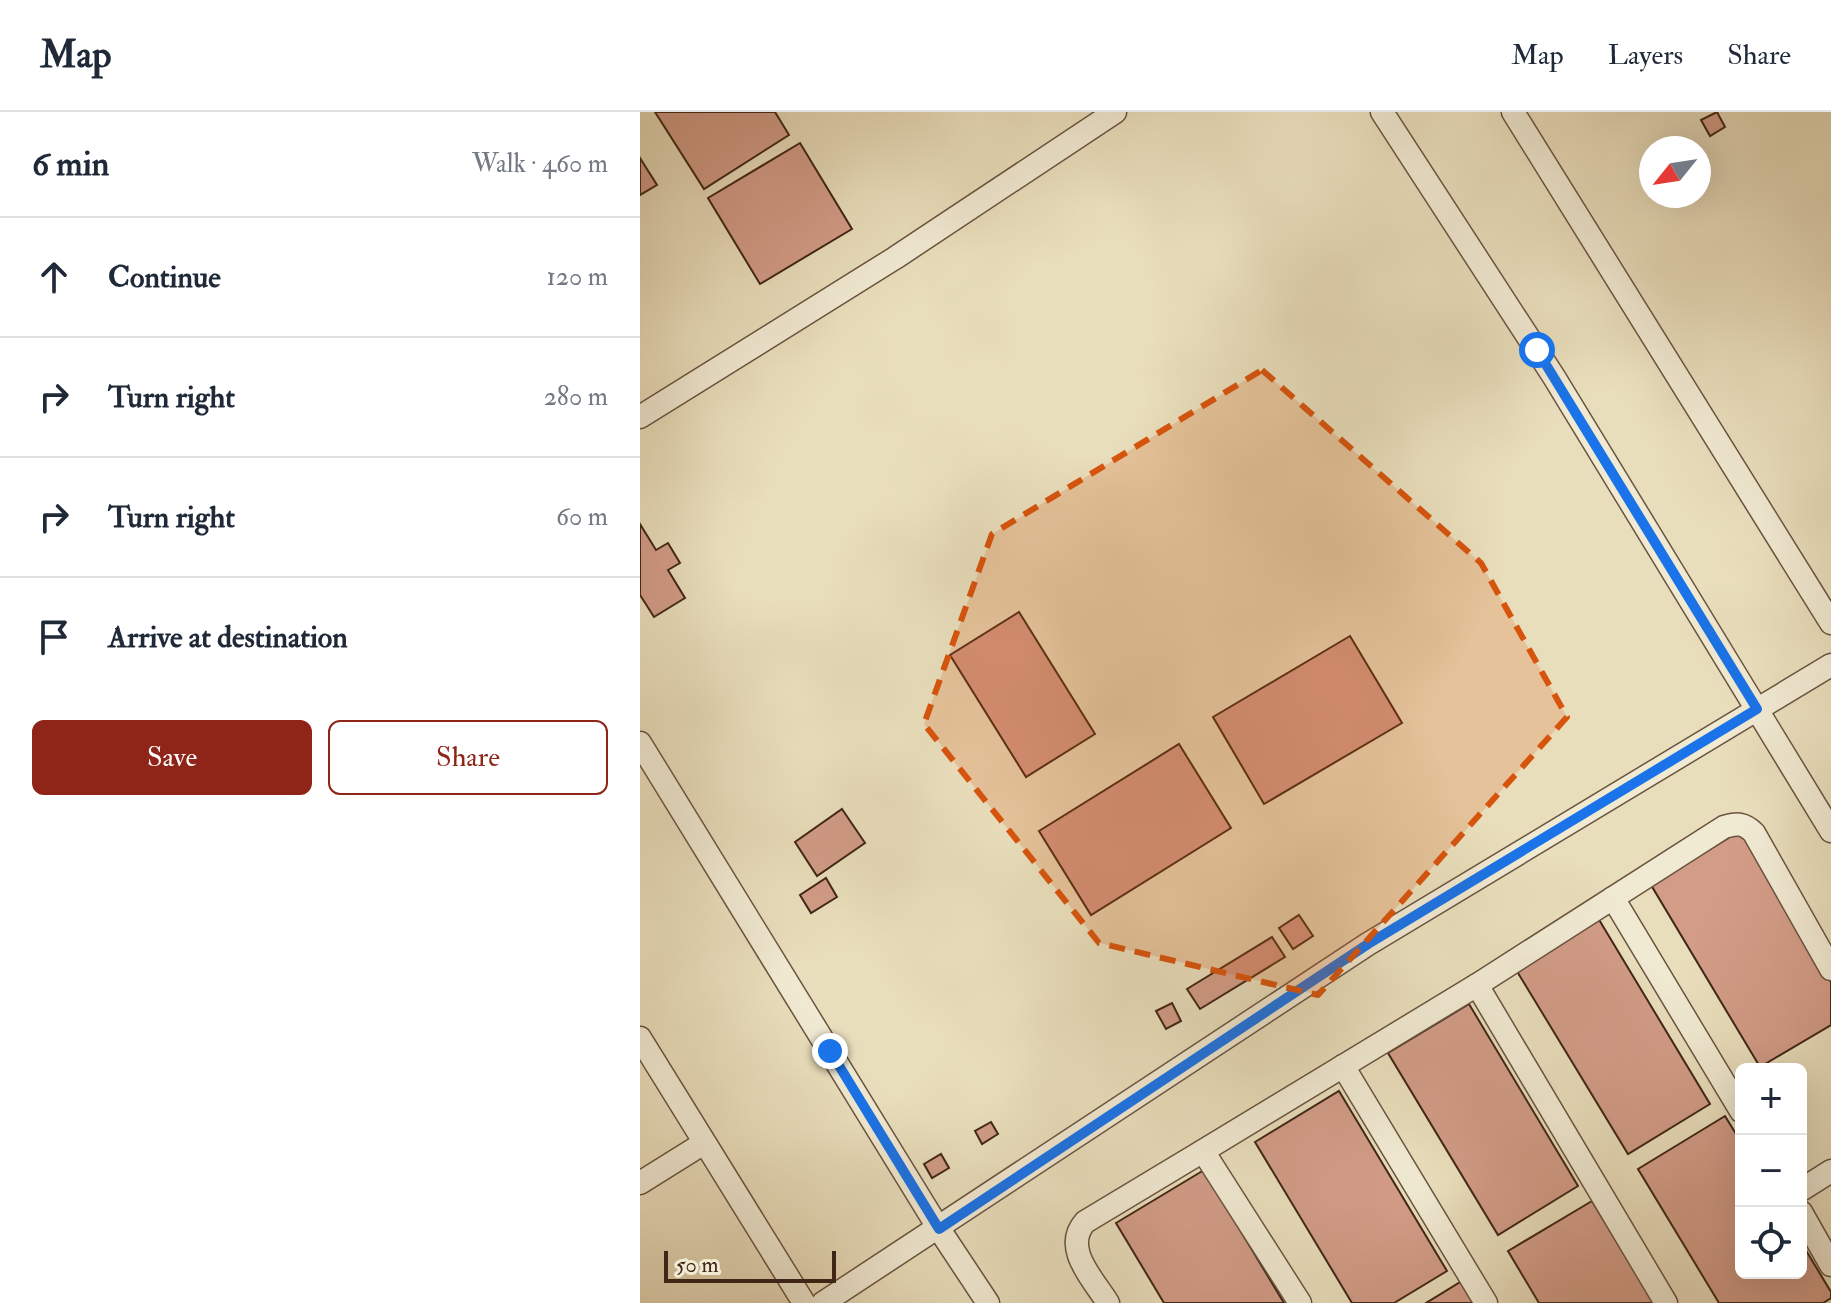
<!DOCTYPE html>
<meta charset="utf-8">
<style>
:root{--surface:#fff;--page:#f6f6f7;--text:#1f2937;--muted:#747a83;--line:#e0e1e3;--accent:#8f2418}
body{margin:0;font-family:"IM FELL Double Pica",serif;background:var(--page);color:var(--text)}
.controls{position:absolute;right:24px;bottom:24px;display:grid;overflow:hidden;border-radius:12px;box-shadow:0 8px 32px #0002}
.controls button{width:72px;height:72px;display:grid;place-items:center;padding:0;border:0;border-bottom:2px solid var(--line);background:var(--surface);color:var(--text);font:40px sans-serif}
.compass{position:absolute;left:999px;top:24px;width:72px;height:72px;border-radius:50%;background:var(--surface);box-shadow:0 8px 32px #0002;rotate:240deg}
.scale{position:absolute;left:24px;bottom:20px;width:172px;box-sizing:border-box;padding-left:8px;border:4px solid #402617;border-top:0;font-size:22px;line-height:28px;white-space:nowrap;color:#402617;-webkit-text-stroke:6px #f1ead3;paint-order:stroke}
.stop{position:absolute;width:24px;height:24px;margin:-18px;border:6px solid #1a73e8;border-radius:50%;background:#fff}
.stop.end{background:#1a73e8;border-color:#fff;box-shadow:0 2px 8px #0008}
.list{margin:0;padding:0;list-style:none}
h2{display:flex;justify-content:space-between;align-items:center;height:104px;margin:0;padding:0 32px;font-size:34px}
h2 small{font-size:26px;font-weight:400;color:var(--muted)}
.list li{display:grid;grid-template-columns:52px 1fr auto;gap:24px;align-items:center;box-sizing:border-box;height:120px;padding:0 32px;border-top:2px solid var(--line)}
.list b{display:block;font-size:30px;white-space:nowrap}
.list em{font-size:26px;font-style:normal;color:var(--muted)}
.actions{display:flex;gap:16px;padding:24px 32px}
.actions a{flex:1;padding:18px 0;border:2px solid var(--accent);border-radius:12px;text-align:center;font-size:28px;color:var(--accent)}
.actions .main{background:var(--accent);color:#fff}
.icon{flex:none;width:44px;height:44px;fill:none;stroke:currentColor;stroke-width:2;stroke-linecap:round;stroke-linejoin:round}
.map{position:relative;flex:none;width:1191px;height:1191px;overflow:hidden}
header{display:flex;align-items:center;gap:48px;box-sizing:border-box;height:112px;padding:0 40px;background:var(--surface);border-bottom:2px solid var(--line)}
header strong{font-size:38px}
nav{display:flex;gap:44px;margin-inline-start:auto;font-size:28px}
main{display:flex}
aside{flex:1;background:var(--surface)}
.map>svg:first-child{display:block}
.building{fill:#d29c87;stroke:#402617;stroke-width:2}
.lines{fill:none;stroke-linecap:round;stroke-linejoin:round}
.minor-casing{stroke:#6a5440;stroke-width:25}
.minor{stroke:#f1ead3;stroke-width:22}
.route{stroke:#1a73e8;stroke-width:10}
.marked{fill:#d7540d;fill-opacity:0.2;stroke:#d7540d;stroke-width:6;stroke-dasharray:16 10;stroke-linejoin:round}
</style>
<header>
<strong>Map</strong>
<nav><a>Map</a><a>Layers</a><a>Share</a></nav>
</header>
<main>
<aside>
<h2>6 min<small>Walk · 460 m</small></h2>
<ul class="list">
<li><svg class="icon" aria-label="ahead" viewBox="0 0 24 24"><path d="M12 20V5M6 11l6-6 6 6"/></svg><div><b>Continue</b></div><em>120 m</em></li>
<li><svg class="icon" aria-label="right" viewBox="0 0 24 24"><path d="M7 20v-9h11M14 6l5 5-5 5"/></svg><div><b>Turn right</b></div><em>280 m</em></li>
<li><svg class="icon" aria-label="right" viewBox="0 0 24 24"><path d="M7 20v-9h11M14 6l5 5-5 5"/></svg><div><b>Turn right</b></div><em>60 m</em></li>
<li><svg class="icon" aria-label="arrive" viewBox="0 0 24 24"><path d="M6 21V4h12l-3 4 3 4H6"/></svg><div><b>Arrive at destination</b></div></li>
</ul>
<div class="actions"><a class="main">Save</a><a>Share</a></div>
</aside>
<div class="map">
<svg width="1191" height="1191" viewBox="0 0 1191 1191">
<rect width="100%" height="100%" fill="#e9debc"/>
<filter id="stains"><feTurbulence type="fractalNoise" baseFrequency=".0025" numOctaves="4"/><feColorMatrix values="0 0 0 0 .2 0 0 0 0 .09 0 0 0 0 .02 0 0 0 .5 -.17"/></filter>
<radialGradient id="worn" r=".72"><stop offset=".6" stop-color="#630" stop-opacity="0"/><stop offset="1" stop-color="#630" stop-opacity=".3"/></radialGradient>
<!-- building -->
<g class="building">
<path d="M15 0H135L149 23 64 77Z"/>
<path d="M1077 0 1085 15 1070 24 1061 8Z"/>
<path d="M160 31 212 117 120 172 68 86Z"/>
<path d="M0 46 17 73 0 83Z"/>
<path d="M0 412 16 438 28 431 40 451 28 458 45 486 14 505 0 483Z"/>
<path d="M379 500 455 622 386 665 310 543Z"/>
<path d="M710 524 762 611 624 692 573 605Z"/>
<path d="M539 632 591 716 451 803 399 719Z"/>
<path d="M202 697 225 731 177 764 155 730Z"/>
<path d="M1100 719 1191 870V913L1120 955 1011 773Z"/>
<path d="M186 766 197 785 171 801 160 783Z"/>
<path d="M659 803 673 824 653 837 639 816Z"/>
<path d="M958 806 1070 992 988 1042 875 856Z"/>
<path d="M632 825 645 845 560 897 547 877Z"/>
<path d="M532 891 541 909 526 917 516 899Z"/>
<path d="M829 892 938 1074 858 1123 748 941Z"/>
<path d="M699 979 807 1159 754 1191H712L615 1030Z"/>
<path d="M1085 1004 1101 1030V1161H1161V1130L1191 1180V1186L1183 1191H1079L998 1057Z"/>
<path d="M351 1010 358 1022 342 1032 335 1019Z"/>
<path d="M301 1042 309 1056 292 1066 284 1052Z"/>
<path d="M564 1058 644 1191H524L476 1111Z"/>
<path d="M952 1089 1014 1191H899L868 1139Z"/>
<path d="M822 1169 835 1191H786Z"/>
</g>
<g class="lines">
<defs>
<g id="minor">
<path d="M742 0 914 265 1191 719"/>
<path d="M873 0 1191 511"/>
<path d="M0 305 255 146 475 0"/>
<path d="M0 631 299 1117 348 1191"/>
<path d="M973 786 1101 999"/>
<path d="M0 926 164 1191"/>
<path d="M703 954 846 1191"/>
<path d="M0 1071 64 1031"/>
<path d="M1161 1078 1191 1059"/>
<path d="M1161 1100 1191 1153"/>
<path d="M183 1191 728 832 1191 553"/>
<path d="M468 1191C453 1167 422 1136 445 1110L563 1039"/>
<path d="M660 1191 563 1039 837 873"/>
<path d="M1026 1191 837 873 1084 715C1097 711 1104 711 1114 721L1191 857"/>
</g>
</defs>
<!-- minor casing -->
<use href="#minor" class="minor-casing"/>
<!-- minor -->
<use href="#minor" class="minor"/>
</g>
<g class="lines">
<!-- route -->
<path class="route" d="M190 939 299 1117 728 832 1117 597 897 238"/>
</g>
<!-- marked area -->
<path class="marked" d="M622 258 841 451 927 605 678 883 459 831 284 612 352 422Z"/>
<rect width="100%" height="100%" filter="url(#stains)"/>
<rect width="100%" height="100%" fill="url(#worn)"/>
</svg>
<div class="controls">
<button>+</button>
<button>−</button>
<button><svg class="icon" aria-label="locate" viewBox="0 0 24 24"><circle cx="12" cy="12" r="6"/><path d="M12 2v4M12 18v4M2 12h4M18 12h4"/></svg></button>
</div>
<svg class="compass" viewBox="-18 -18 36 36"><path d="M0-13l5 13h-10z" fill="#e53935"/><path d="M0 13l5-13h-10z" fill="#747a83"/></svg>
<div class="scale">50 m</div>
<div class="stop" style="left:897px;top:238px"></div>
<div class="stop end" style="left:190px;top:939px"></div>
</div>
</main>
